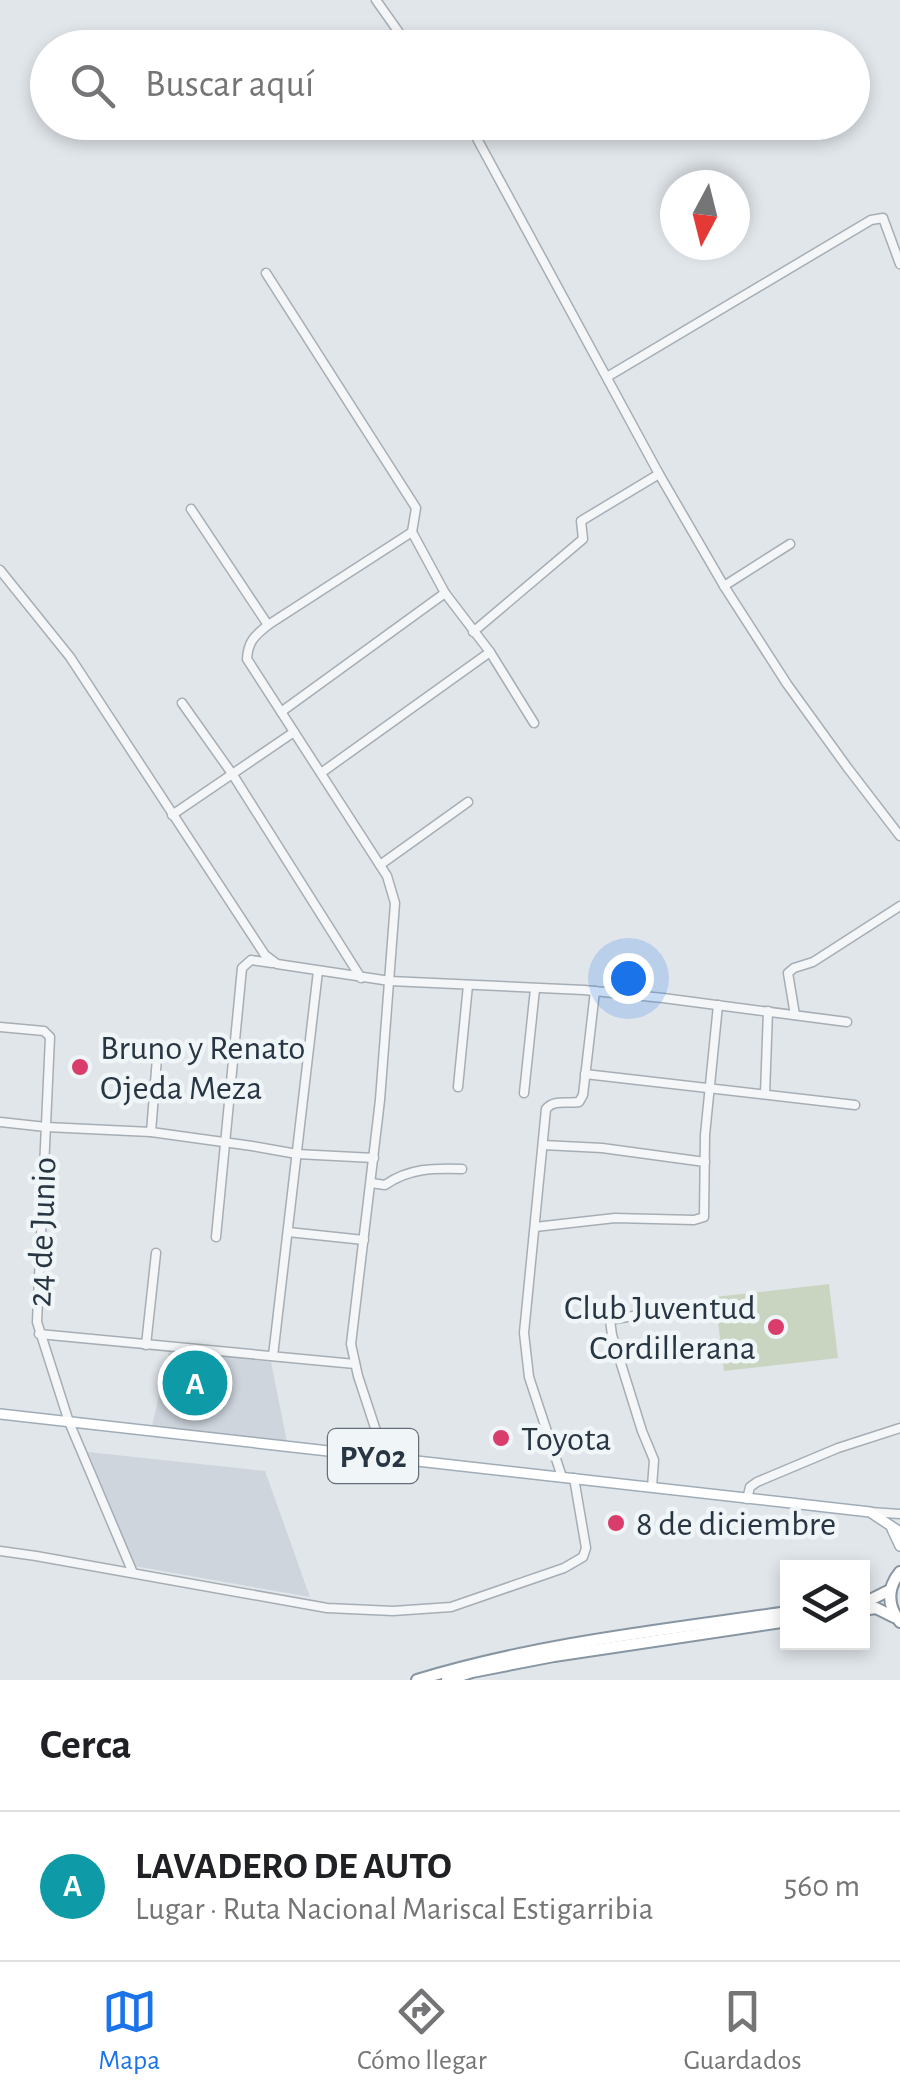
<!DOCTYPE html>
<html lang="es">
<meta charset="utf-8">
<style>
:root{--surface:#fff;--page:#f2f2f2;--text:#202124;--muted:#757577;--line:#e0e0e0;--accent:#1a73e8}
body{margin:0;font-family:"Alegreya Sans",sans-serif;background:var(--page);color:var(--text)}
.controls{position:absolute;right:30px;bottom:30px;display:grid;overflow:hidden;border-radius:0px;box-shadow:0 5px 15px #0003}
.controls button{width:90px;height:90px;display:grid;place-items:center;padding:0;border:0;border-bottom:2px solid var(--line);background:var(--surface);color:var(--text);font:50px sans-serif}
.compass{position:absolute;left:660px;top:170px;width:90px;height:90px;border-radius:50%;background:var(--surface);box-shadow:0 5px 15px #0003;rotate:187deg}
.you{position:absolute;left:628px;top:978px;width:35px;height:35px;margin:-25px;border:8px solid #fff;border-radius:50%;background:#1a73e8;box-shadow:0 0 0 15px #1a73e833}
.badge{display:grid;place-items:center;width:65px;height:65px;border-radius:50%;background:var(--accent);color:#fff;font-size:32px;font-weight:700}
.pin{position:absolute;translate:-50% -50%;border:5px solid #fff;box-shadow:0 2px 10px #0006}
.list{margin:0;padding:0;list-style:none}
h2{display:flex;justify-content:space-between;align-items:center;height:130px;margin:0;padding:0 40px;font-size:42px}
h2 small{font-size:32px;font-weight:400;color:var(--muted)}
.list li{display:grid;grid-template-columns:65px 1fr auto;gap:30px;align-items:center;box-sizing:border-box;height:150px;padding:0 40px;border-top:2px solid var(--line)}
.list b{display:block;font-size:38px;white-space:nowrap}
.list p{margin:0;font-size:32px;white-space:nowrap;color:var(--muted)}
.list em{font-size:32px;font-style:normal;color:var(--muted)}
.icon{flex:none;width:55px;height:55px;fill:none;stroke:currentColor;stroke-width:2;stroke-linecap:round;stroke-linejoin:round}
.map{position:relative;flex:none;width:900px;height:1680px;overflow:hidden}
.search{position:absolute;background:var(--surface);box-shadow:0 5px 15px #0003;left:30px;right:30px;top:30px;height:110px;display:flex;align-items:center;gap:25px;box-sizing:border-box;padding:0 35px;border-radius:55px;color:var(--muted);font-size:38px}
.sheet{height:280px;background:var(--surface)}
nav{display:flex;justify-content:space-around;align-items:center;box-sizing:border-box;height:140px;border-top:2px solid var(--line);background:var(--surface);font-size:28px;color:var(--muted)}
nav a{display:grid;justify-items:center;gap:5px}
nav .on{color:var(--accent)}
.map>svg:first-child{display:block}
.built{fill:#ced5dd}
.pitch{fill:#c9d5c1}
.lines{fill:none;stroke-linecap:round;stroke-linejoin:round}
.minor-casing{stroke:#a6aeb5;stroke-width:11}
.major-casing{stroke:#9facb7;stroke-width:12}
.highway-casing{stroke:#8796a2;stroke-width:14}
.minor{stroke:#f4f6f8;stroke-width:8}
.major{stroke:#fff;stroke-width:9}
.highway{stroke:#fff;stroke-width:10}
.poi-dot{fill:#d83d6b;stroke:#f0f5f8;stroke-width:4}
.labels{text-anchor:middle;stroke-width:9;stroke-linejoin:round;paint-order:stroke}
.shield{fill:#f0f5f8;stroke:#646f79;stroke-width:2.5}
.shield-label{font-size:32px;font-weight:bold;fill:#283643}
.poi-label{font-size:35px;fill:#283643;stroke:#f0f5f8;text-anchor:start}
.street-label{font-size:35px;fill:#283643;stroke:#f0f5f8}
</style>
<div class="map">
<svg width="900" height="1680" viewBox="0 0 900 1680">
<rect width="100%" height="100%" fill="#e1e6eb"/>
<!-- built -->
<g class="built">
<path d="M169 1352 271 1362 287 1442 152 1426Z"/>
<path d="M88 1452 265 1471 310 1597 134 1566Z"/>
</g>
<!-- pitch -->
<path class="pitch" d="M829 1284 838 1358 724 1371 715 1297Z"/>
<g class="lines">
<defs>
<g id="minor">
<path d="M376 0 410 48"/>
<path d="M468 122 659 474 724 586 787 684 847 767 900 836"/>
<path d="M266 273 416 508 412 532 445 593 490 652 534 723"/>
<path d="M607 377 871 220 883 218 900 264"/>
<path d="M191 509 268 625"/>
<path d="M0 570 70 657 265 955 277 964 390 981 584 990 663 998 847 1022"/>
<path d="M724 586 790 544"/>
<path d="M473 632 583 539 581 521 659 474"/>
<path d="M182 703 233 775 361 978"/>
<path d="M281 712 445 593"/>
<path d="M321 773 490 652"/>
<path d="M172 815 294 732"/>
<path d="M380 865 468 802"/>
<path d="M795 1015 788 973 794 968 813 962 900 906"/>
<path d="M0 1027 44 1031 50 1037 37 1322 69 1422 133 1573"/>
<path d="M585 1074 855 1105"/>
<path d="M458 1087 468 985"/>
<path d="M524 1093 535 989"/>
<path d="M765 1094 768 1011"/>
<path d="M0 1122 46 1127 151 1132 252 1146 297 1154 374 1158"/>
<path d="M151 1132 157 1058"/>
<path d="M543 1145 602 1148 705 1162"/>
<path d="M371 1183 385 1185C409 1168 434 1168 462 1169"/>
<path d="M535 1227 615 1218 694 1220 704 1217 705 1135 718 1005"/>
<path d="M288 1232 364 1240"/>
<path d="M216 1237 242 968 251 960 272 963"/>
<path d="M39 1334 355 1364"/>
<path d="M146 1345 156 1253"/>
<path d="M273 1356 318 971"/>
<path d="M385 1458 358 1376 351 1344 380 1100 395 903 387 876 247 659C248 642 254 636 268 625L412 532"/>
<path d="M562 1477 529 1377 524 1333 546 1109C554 1099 567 1104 579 1102L583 1095 595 991"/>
<path d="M652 1487 654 1460 642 1431 612 1335 610 1320 656 1312"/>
<path d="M747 1499 750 1487 757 1482 838 1448 900 1428"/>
<path d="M870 1512 900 1514"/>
<path d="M0 1551 36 1556 327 1608 393 1611 451 1607 564 1568 583 1557 586 1548 574 1478"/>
</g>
<g id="major">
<path d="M0 1414 870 1512 900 1532"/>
<path d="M892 1529 900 1546"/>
</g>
<g id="highway">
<path d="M900 1572C887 1588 887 1605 900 1622"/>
<path d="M862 1601 870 1600 890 1590"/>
<path d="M862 1610 876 1608 894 1617"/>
<path d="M417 1680C538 1643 664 1630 788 1612"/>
<path d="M447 1680 472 1672 554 1656 788 1621"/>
</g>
</defs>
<!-- minor casing -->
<use href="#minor" class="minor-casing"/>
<!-- major casing -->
<use href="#major" class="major-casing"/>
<!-- highway casing -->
<use href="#highway" class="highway-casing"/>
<!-- minor -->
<use href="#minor" class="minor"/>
<!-- major -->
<use href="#major" class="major"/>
<!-- highway -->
<use href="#highway" class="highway"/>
</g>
<!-- markers -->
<g class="poi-dot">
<circle cx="80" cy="1067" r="10"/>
<circle cx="776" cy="1327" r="10"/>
<circle cx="501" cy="1438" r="10"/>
<circle cx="616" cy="1523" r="10"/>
</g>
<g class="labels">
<!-- shield labels -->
<rect class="shield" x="328" y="1429" width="90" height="54" rx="8"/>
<g class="shield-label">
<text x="373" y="1467">PY02</text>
</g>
<!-- poi labels -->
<g class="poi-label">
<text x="100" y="1059">Bruno y Renato<tspan x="100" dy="40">Ojeda Meza</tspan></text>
<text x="756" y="1319" text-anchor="end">Club Juventud<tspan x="756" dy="40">Cordillerana</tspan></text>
<text x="521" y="1450">Toyota</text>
<text x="636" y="1535">8 de diciembre</text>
</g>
<!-- street labels -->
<g class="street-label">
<text transform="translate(41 1232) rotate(-88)" y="12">24 de Junio</text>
</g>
</g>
</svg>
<div class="controls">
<button><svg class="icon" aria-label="layers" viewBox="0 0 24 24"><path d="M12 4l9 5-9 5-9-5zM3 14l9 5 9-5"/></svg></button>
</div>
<svg class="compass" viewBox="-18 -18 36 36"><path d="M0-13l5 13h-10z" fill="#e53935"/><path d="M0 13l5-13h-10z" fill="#757577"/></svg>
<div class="you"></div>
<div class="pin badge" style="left:195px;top:1383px;background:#0f9aa8">A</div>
<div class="search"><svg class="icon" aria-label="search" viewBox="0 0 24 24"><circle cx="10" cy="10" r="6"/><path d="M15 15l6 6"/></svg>Buscar aquí</div>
</div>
<section class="sheet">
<h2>Cerca<small></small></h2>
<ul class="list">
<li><span class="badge" style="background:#0f9aa8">A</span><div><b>LAVADERO DE AUTO</b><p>Lugar · Ruta Nacional Mariscal Estigarribia</p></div><em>560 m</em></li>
</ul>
</section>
<nav>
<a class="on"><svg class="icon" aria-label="map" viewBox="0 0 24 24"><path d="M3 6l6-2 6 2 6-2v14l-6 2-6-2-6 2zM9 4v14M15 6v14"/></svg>Mapa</a>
<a><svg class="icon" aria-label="directions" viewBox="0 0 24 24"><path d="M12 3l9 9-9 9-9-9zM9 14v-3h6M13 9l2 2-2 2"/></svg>Cómo llegar</a>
<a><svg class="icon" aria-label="saved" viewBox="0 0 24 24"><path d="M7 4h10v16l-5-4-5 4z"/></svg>Guardados</a>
</nav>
